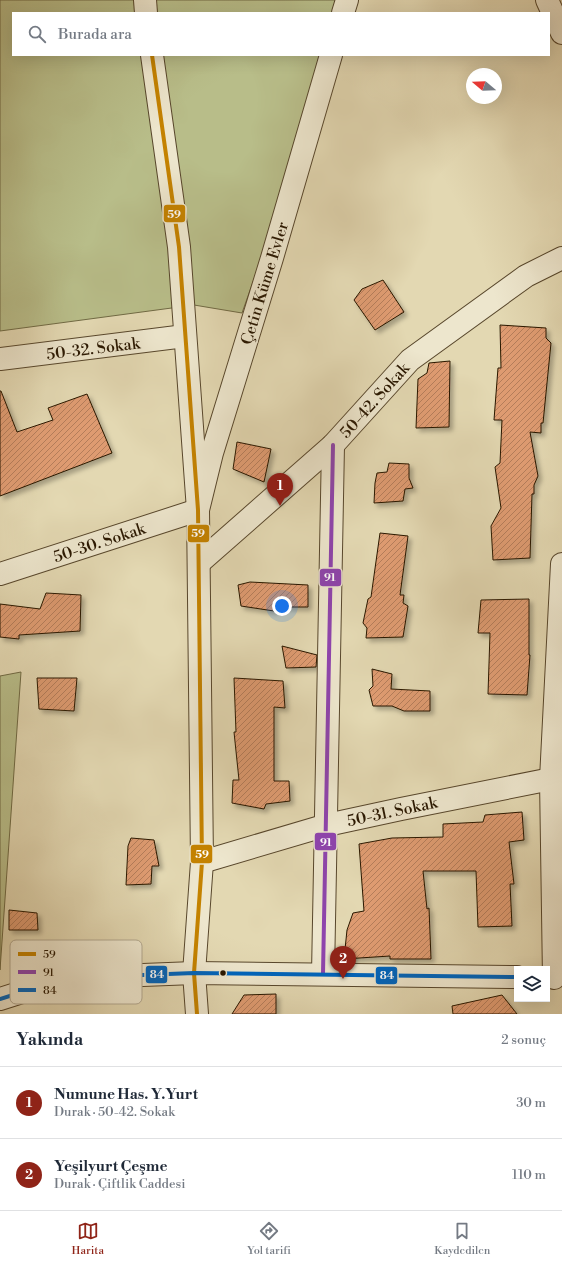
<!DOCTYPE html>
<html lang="tr">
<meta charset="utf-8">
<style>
:root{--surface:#fff;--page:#f6f6f7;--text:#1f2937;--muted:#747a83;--line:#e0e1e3;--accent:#8f2418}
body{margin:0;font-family:"Libre Bodoni",serif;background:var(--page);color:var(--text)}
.controls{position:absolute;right:12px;bottom:12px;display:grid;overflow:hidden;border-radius:0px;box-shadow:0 4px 16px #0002}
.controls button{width:36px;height:36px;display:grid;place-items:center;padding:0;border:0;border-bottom:1px solid var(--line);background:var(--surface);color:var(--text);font:20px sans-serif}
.compass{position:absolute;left:466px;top:68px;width:36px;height:36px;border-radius:50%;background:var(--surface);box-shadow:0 4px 16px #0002;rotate:289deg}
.you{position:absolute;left:282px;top:606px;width:14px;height:14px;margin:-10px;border:3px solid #fff;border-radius:50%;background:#1a73e8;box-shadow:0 0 0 6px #1a73e833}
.badge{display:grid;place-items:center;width:26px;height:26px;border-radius:50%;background:var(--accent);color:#fff;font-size:13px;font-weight:700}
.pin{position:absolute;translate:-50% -33px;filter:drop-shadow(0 1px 2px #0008)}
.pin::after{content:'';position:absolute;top:21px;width:14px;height:12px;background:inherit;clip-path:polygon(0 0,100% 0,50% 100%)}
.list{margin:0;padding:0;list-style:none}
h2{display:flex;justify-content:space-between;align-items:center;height:52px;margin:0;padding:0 16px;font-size:17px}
h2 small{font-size:13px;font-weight:400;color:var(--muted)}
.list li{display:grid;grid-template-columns:26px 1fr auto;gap:12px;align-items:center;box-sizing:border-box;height:72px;padding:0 16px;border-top:1px solid var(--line)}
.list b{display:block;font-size:15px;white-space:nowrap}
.list p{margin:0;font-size:13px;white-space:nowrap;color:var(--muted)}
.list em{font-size:13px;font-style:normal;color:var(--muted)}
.icon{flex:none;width:22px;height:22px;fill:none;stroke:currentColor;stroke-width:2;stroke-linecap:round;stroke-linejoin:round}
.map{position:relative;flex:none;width:562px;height:1014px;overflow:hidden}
.search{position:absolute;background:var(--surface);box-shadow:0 4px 16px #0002;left:12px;right:12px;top:12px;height:44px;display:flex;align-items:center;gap:10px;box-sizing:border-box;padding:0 14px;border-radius:0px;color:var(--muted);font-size:15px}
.sheet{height:196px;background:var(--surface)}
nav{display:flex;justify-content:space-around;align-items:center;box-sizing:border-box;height:56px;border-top:1px solid var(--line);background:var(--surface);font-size:11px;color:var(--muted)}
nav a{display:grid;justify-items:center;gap:2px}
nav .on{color:var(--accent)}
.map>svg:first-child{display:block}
.grass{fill:#b8bd89;stroke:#706a44}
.building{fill:url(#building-hatch);stroke:#291700;filter:url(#shadow)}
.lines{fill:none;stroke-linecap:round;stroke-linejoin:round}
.minor-casing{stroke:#58472c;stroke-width:24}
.minor{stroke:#ede6cd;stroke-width:22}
.bus-1-casing{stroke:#ede6cd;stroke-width:7}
.bus-2-casing{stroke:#ede6cd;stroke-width:7}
.bus-3-casing{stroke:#ede6cd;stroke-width:7}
.bus-1{stroke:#c48200;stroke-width:4}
.bus-2{stroke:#8e44ad;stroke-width:4}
.bus-3{stroke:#0065bd;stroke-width:4}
.bus-dot{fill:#291700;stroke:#ede6cd;stroke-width:1.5}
.labels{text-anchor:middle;stroke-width:3.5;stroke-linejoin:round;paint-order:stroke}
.street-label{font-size:16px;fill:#291700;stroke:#ede6cd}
.key{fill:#ede6cd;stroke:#b2a890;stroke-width:1}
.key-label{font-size:11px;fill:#291700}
.line-badge{stroke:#ede6cd;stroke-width:1.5}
.badge-label{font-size:11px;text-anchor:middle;font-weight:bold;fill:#fff}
</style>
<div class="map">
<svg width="562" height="1014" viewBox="0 0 562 1014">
<defs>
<pattern id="building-hatch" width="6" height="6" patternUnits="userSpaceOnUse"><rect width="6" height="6" fill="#de9b71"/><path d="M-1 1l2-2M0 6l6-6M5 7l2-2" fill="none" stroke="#b47d5a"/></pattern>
<filter id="shadow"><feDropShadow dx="3.5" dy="3.5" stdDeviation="2" flood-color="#0004"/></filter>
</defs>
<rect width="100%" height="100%" fill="#e3d8b2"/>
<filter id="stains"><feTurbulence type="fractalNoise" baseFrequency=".005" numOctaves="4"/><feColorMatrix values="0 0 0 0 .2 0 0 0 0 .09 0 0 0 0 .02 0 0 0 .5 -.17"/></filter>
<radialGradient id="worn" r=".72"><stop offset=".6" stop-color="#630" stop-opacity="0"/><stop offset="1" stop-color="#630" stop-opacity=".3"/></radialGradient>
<!-- grass -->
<g class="grass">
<path d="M0 0H352L348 13H13V55H333L242 313 194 305 0 331Z"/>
<path d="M21 672 0 970V676Z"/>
</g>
<!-- building -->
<g class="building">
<path d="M383 280 404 312 375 330 354 300 362 289Z"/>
<path d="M500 325 546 328V338L551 343 543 423H541V433L530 432 538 476 534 485V494H532L530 558 493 560 491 526 501 508 495 467 500 463 502 420H494L498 368H501Z"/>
<path d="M450 361 449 427 416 428 418 379 427 373 429 363Z"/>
<path d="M0 391H1L17 432 53 420 48 408 87 394 112 453 0 496Z"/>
<path d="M237 442 271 449 264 482 233 469Z"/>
<path d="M389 463 409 464V478L413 488 405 489 403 501 374 503 375 483 377 473 387 472Z"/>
<path d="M380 533 408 536 400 595H404L403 603 408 606 403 637 366 638 367 628 363 623 368 599 371 597Z"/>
<path d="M250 582 308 585V607H276L274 611 241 606 238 585Z"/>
<path d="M46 593 81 595 80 631 19 635V639L0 637V604L40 609Z"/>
<path d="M529 599V655H530L527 695 488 694 490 633H478L481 600Z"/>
<path d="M282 646 317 655 316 667 286 668Z"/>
<path d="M372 669 392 674 391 689 430 691V711H404L392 706H373L369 690 373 686Z"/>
<path d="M37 678H77L74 711 39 709Z"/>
<path d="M234 678 283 681 285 708 274 707V781H289L290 801 266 804 264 809 232 803 233 780H239L234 732H236Z"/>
<path d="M522 812 524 840 509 842 514 884H510L512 926 478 927 476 871H423L427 909 429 908 431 959H390V956L344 959 347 930 353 913 364 911 359 844 392 838 443 837V824L483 822 485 815Z"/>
<path d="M131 838 154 840 159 866H152L151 884 126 885 128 846Z"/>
<path d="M9 910 37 913 38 930H9Z"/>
<path d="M276 994V1014H232L244 995Z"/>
<path d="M502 995 517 1014H453L452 1006Z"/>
</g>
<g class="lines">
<defs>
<g id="minor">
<path d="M145 0 146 13"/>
<path d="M547 0 562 33"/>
<path d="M343 13 347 0"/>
<path d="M152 55 179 247 198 510 202 862 194 973 197 1014"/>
<path d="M0 359 185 336"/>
<path d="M200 562 333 445 410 360 526 276 562 258"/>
<path d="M0 574 198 510 212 453 272 258 331 55"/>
<path d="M202 862 327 825 401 809 551 779 562 778"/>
<path d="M323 974 333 445"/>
<path d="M554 978 551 779 562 564"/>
<path d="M0 999 66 978 194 973 517 977"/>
</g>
</defs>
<!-- minor casing -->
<use href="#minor" class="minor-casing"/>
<!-- minor -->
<use href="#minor" class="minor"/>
<defs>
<path id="bus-1" d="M152 55 179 247 198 510 202 862 194 973 197 1014"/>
<path id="bus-2" d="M323 974 333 445"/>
<path id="bus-3" d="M0 999 66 978 194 973 517 977"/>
</defs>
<!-- bus-1 casing -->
<use href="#bus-1" class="bus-1-casing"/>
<!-- bus-2 casing -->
<use href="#bus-2" class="bus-2-casing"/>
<!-- bus-3 casing -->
<use href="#bus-3" class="bus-3-casing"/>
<!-- bus-1 -->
<use href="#bus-1" class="bus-1"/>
<!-- bus-2 -->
<use href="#bus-2" class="bus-2"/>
<!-- bus-3 -->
<use href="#bus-3" class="bus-3"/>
</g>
<!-- markers -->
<circle class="bus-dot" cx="223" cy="973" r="3.5"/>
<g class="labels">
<!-- street labels -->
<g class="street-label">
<text transform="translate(264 283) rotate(-73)" y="6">Çetin Küme Evler</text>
<text transform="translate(93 348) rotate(-7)" y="6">50-32. Sokak</text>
<text transform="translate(374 400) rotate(-48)" y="6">50-42. Sokak</text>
<text transform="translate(99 542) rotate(-18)" y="6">50-30. Sokak</text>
<text transform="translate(392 811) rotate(-12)" y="6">50-31. Sokak</text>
</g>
</g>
<!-- legend -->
<rect x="10" y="940" width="132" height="64" rx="6" class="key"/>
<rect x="18" y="952" width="18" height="4" fill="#c48200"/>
<rect x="18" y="970" width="18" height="4" fill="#8e44ad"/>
<rect x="18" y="988" width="18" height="4" fill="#0065bd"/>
<g class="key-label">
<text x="43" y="958">59</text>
<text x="43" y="976">91</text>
<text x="43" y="994">84</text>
</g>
<g class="line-badge">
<rect x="163" y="204" width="23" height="19" rx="4" fill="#c48200"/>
<rect x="187" y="524" width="23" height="19" rx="4" fill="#c48200"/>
<rect x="319" y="568" width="23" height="19" rx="4" fill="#8e44ad"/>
<rect x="314" y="832" width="23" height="19" rx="4" fill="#8e44ad"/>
<rect x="190" y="844" width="23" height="20" rx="4" fill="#c48200"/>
<rect x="145" y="965" width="23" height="19" rx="4" fill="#0065bd"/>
<rect x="375" y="966" width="23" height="19" rx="4" fill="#0065bd"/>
</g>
<g class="badge-label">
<text x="174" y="218">59</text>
<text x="198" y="537">59</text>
<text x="330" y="581">91</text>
<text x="326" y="846">91</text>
<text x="202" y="858">59</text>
<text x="157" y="978">84</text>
<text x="387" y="979">84</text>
</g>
<rect width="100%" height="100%" filter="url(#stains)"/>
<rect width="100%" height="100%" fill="url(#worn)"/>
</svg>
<div class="controls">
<button><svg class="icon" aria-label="layers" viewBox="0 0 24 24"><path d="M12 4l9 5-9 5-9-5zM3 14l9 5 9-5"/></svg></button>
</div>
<svg class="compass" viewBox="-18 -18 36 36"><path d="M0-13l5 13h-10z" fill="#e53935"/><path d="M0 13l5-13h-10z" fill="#747a83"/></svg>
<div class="you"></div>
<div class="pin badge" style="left:280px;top:506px">1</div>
<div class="pin badge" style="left:343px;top:979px">2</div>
<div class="search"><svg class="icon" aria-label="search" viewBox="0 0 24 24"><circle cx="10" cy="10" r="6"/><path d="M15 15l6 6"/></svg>Burada ara</div>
</div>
<section class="sheet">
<h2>Yakında<small>2 sonuç</small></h2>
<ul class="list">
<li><span class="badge">1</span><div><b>Numune Has. Y.Yurt</b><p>Durak · 50-42. Sokak</p></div><em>30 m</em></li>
<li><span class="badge">2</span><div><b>Yeşilyurt Çeşme</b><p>Durak · Çiftlik Caddesi</p></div><em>110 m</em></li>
</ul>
</section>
<nav>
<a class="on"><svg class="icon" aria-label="map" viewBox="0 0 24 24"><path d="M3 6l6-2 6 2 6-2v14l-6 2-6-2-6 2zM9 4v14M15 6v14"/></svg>Harita</a>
<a><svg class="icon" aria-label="directions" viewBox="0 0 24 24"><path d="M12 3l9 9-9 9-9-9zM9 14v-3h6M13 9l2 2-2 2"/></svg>Yol tarifi</a>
<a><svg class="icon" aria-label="saved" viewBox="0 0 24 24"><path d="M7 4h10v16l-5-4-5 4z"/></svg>Kaydedilen</a>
</nav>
